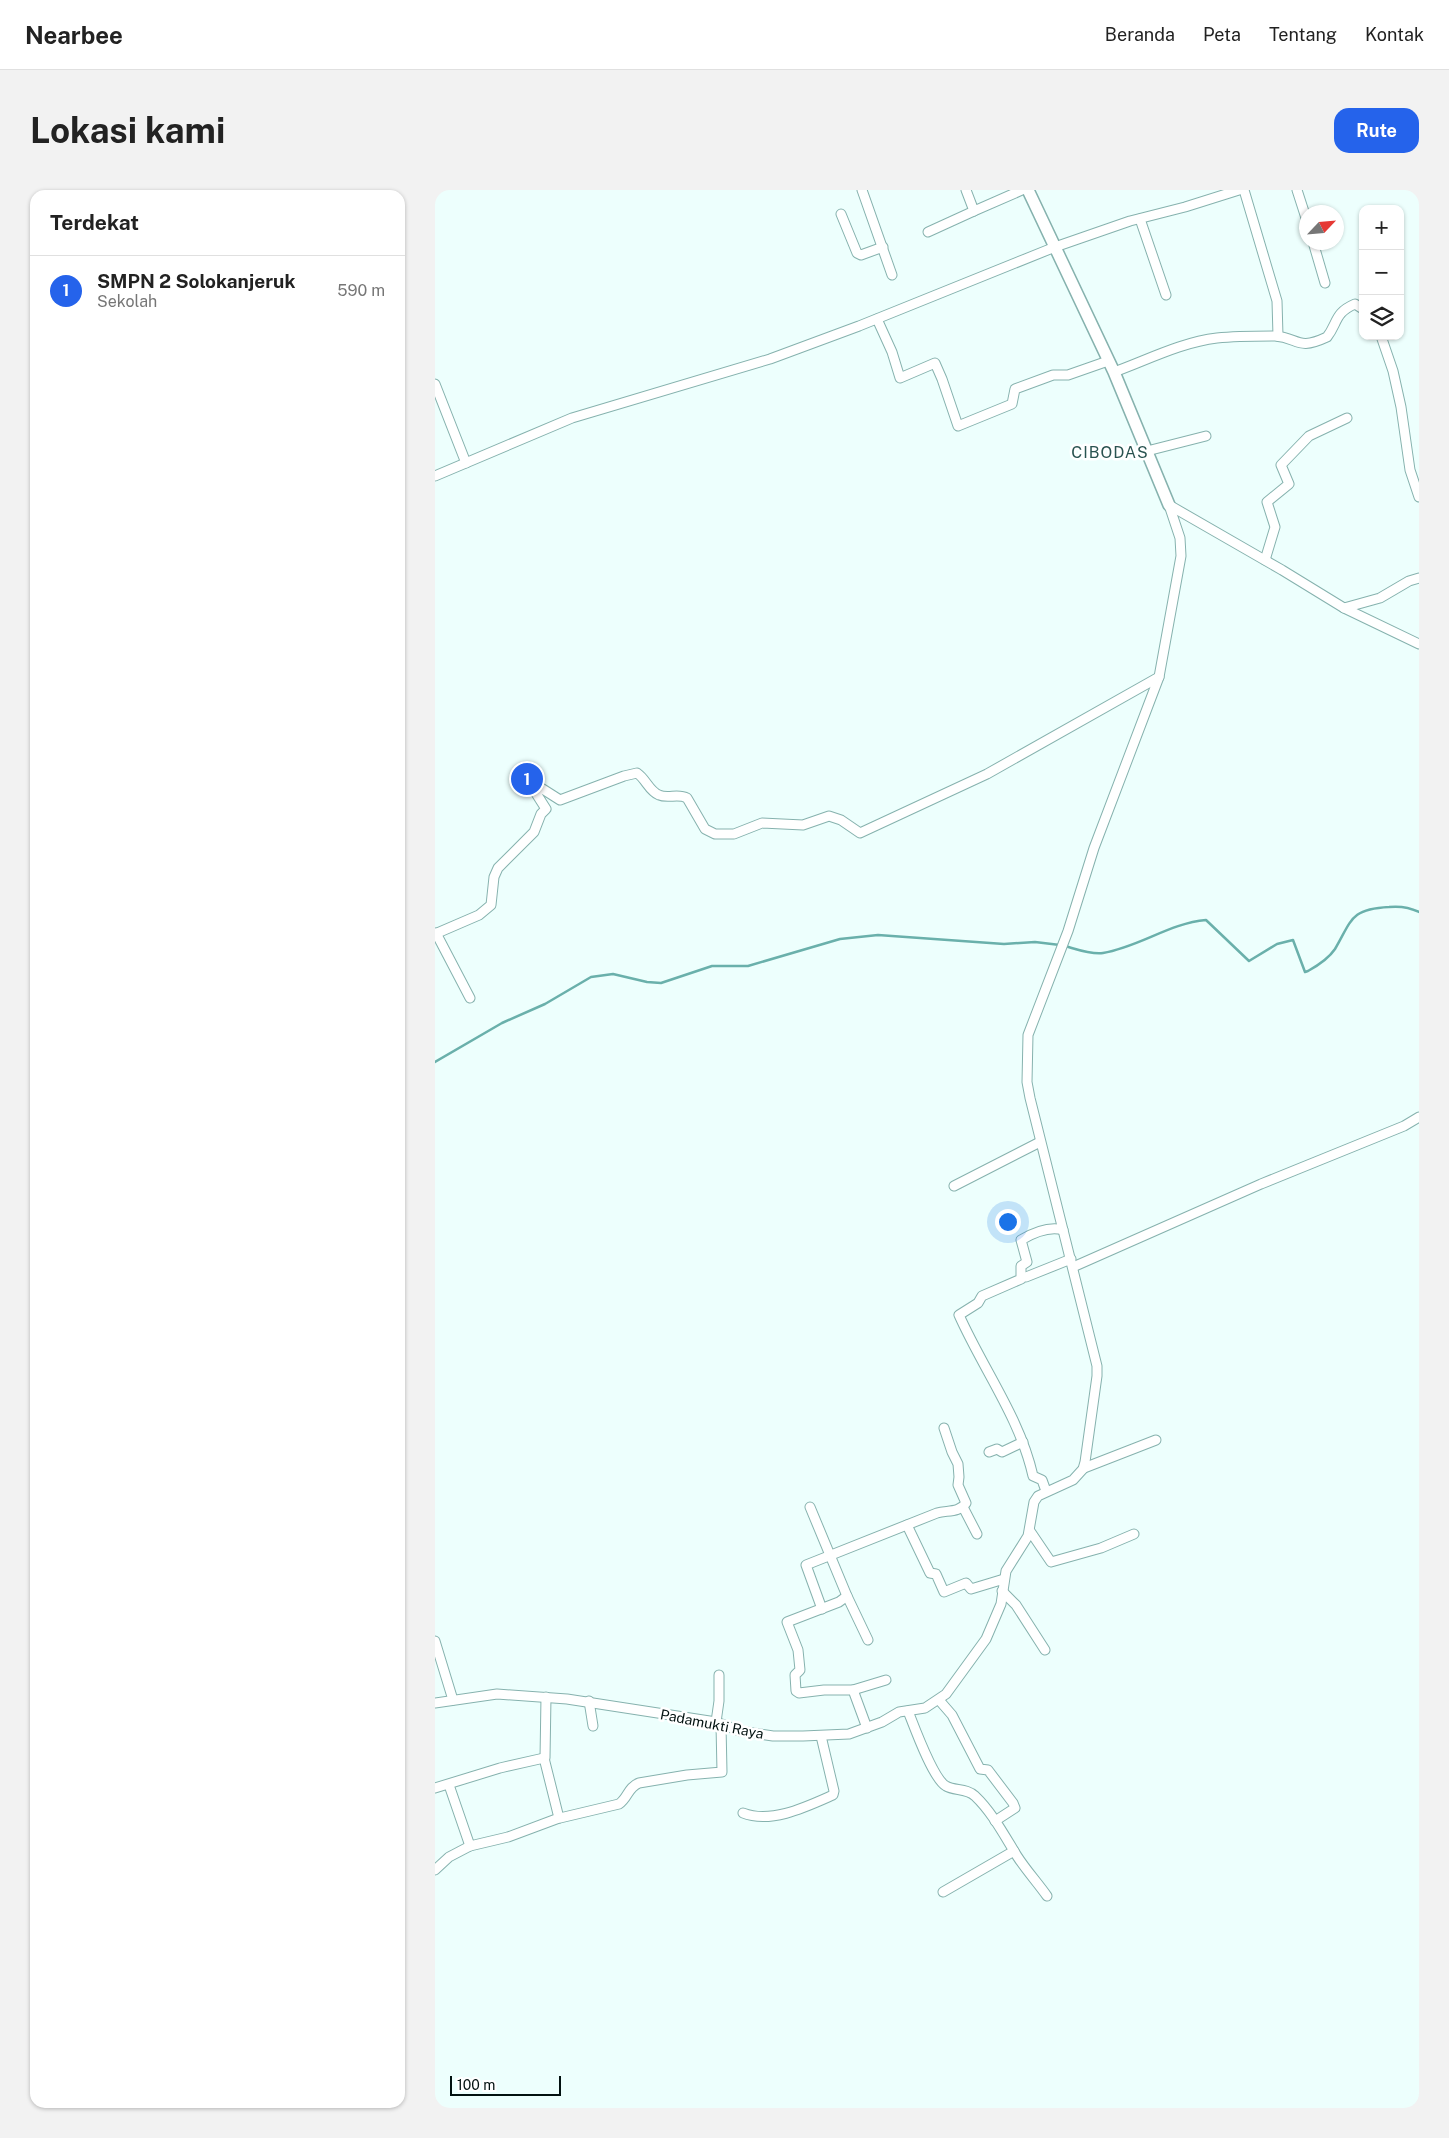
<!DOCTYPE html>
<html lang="id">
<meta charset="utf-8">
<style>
:root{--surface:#fff;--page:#f2f2f2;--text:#222;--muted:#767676;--line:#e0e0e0;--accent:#2563eb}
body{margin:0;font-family:"Public Sans",sans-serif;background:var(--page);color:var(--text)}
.controls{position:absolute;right:15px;top:15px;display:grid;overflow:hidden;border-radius:10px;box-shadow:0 1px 4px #0004}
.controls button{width:45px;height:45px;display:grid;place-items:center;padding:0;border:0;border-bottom:1px solid var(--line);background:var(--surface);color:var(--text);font:25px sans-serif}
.compass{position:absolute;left:864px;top:15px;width:45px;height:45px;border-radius:50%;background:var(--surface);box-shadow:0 1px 4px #0004;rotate:64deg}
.scale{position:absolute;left:15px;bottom:12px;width:111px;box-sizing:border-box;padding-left:5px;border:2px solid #021110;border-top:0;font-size:14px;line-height:18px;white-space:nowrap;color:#021110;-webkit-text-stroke:4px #fff;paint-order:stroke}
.you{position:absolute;left:572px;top:1031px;width:18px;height:18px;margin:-12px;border:4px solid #fff;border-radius:50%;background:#1a73e8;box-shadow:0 0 0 8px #1a73e833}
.badge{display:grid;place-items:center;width:32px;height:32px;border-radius:50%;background:var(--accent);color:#fff;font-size:16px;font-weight:700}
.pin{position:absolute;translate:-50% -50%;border:2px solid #fff;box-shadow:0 1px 5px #0006}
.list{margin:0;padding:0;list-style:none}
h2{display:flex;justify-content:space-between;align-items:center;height:65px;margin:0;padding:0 20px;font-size:21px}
h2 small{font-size:16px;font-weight:400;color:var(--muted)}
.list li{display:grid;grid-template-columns:32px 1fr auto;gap:15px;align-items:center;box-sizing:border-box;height:70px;padding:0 20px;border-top:1px solid var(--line)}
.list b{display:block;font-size:19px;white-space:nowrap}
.list p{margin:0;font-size:16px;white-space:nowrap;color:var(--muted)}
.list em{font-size:16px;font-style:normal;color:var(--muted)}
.icon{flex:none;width:28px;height:28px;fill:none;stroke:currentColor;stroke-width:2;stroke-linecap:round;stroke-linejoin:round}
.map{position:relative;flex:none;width:984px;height:1918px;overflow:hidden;border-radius:15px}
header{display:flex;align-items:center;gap:30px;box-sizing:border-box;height:70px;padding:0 25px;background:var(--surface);border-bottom:1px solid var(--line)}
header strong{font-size:24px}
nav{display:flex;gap:28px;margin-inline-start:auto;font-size:18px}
.intro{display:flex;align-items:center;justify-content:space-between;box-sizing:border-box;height:120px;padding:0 30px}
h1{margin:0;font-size:35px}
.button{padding:12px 22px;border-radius:15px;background:var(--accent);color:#fff;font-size:18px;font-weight:700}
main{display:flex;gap:30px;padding:0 30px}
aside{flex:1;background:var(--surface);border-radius:15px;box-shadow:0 1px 4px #0004}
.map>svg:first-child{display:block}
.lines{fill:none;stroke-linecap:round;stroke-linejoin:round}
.stream{stroke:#6ab0ab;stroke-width:2.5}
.minor-casing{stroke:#86b2ae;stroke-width:11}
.major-casing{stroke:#86b2ae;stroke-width:14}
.minor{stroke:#fff;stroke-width:9}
.major{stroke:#fff;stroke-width:11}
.labels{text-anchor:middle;stroke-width:5;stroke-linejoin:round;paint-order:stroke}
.street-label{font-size:14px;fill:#021110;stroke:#fff}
.quarter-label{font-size:16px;letter-spacing:1px;fill:#295350;stroke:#fff}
</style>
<header>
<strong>Nearbee</strong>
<nav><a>Beranda</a><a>Peta</a><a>Tentang</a><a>Kontak</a></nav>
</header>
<div class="intro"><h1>Lokasi kami</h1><a class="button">Rute</a></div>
<main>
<aside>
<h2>Terdekat<small></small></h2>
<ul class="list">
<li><span class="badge">1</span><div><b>SMPN 2 Solokanjeruk</b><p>Sekolah</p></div><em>590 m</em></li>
</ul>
</aside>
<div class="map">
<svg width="984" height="1918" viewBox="0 0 984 1918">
<rect width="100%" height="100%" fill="#edfffd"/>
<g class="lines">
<!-- stream -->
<g class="stream">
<path d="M630 756C641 759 657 765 668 763 704 757 735 733 771 730L814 771 842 754 858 750 870 782 873 781C882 776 894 768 900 759 917 730 915 719 954 717 964 716 974 717 984 722"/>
<path d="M0 872 67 833 110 814 156 787 178 784 212 792 226 793 277 776H313L405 749 443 745 569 754 600 752 625 755"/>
</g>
<defs>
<g id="minor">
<path d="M427 0 457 85"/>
<path d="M531 0 539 21 587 0"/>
<path d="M809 0 842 111 843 146"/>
<path d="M862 0 872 31"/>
<path d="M406 24 422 63 426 65 448 57"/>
<path d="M705 29 731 105"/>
<path d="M493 42 539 21"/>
<path d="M878 52 890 93"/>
<path d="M442 129 457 162 465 188 500 173 507 189 523 236 577 214 580 199 618 185H633L673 171"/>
<path d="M946 146 958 181 966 217 975 280 984 307"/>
<path d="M679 182C712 170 747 152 782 148 801 146 821 146 840 146 864 148 862 161 892 147 903 133 899 123 920 114L928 119"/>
<path d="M0 194 31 273"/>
<path d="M712 261 771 246"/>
<path d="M0 286 137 228 335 169 424 136 620 57 695 31 750 17 804 0"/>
<path d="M734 315 847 380 909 418 984 454"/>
<path d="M830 370 840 337 832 312 854 294 846 275 874 246 912 228"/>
<path d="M909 418 945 408 974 391 984 388"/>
<path d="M1 743 35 808"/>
<path d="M0 744 44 725 56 715 59 687 63 678 99 642 106 624 111 619 92 589 125 610 189 586 202 583C211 589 214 601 224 605 233 609 243 603 252 608L270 639 280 644H299L327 633 368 635 394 626 406 630 425 643 552 584 724 487"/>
<path d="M519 996 605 952"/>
<path d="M638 1077 826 994 969 936 984 927"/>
<path d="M591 1087 636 1069"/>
<path d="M554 1262 562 1259 567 1262 588 1252"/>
<path d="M649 1278 721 1250"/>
<path d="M611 1301 607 1290 598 1286C585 1228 548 1179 524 1125L543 1113 547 1106 586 1089V1076L592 1072 586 1050C598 1043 614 1036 628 1040"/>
<path d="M375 1317 412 1406 433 1450"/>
<path d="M528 1317 542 1344"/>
<path d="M472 1335 495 1383 501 1384 509 1402 531 1393 536 1399 569 1389"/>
<path d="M595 1341 616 1372 666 1358 699 1344"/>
<path d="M567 1401 581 1415 610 1460"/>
<path d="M412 1406 404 1412 352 1432 363 1460 365 1480 360 1485 361 1501 364 1503 389 1500H418L432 1538"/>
<path d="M387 1419 371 1375 502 1323C512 1320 524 1323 531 1313L523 1295 524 1287 523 1274 517 1262 509 1238"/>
<path d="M0 1451 18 1510"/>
<path d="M418 1500 451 1490"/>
<path d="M504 1510 517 1525 545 1579 553 1580 578 1613 580 1618 560 1631"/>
<path d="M154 1511 158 1536"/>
<path d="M0 1513 62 1504 132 1509 281 1532 305 1541 338 1546H368L414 1544 447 1532 464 1522 490 1518 511 1504 551 1449 566 1414 571 1381 593 1346 599 1312 603 1306 638 1290 648 1279 650 1272 662 1186V1176L595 908 592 892 593 845 633 741 659 658 724 487 746 366 745 348 734 315"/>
<path d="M473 1521C479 1536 498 1589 511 1596 519 1601 532 1598 540 1606 557 1622 569 1645 582 1666 591 1680 602 1692 612 1706"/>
<path d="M281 1532 284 1511V1485"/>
<path d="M110 1568 111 1507"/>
<path d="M14 1595 35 1656 73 1647 124 1628"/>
<path d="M0 1598 65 1578 109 1568 123 1624 125 1628 184 1614C193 1608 193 1597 204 1593L252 1585 287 1582 286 1535"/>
<path d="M308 1623C336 1634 371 1617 398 1605L399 1601 386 1546"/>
<path d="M0 1680 14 1667 35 1656"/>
<path d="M508 1702 579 1661"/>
</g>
<path id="major" d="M593 0 679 182 734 315"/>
</defs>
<!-- minor casing -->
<use href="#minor" class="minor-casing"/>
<!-- major casing -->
<use href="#major" class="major-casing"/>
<!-- minor -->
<use href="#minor" class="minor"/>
<!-- major -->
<use href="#major" class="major"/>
</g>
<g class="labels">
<!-- street labels -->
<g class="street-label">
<text transform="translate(277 1534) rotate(11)" y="5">Padamukti Raya</text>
</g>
<!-- quarter labels -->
<g class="quarter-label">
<text x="675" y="268">CIBODAS</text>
</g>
</g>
</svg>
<div class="controls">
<button>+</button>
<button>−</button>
<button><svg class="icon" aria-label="layers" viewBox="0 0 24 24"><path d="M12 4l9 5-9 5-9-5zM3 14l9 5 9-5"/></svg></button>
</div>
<svg class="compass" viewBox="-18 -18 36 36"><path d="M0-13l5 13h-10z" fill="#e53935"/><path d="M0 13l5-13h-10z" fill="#767676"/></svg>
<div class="scale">100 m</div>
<div class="you"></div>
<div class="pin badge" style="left:92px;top:589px">1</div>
</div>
</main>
